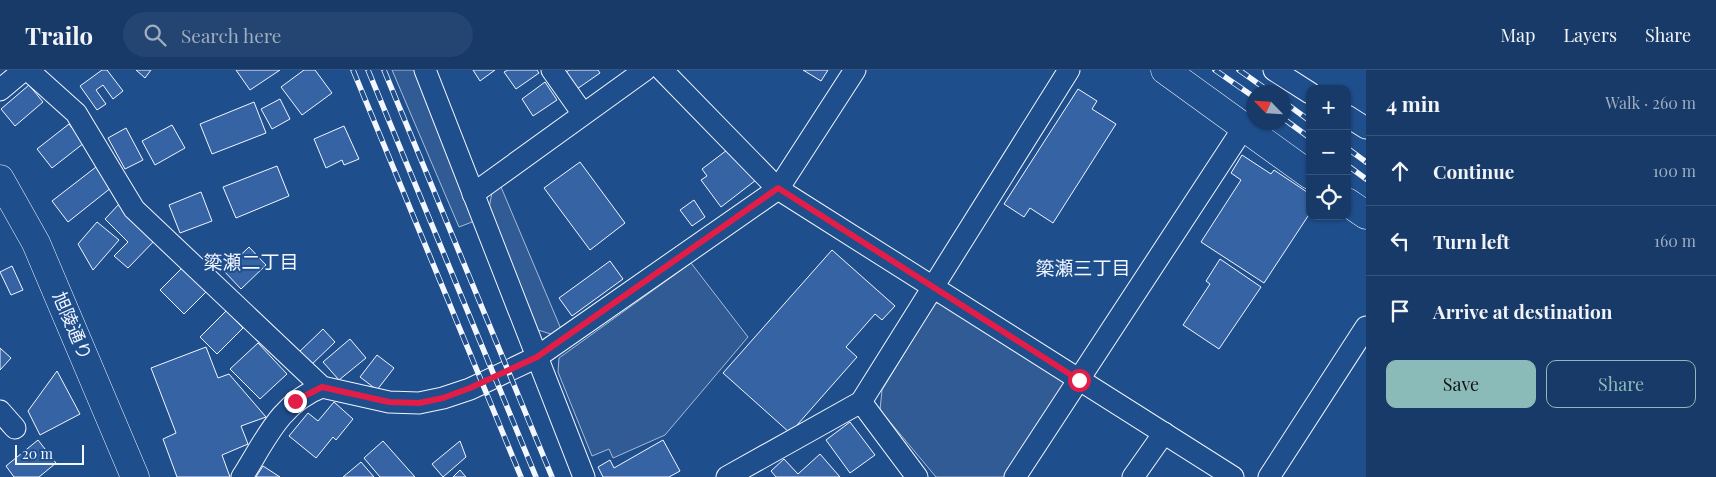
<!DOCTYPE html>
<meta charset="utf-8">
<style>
:root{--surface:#173a69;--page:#244571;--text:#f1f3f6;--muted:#9eadc0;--line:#36547d;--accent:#8bbbb9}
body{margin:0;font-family:"Playfair Display","Noto Sans JP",serif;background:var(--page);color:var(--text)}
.controls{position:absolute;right:15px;top:15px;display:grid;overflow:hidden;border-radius:10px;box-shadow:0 1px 4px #0004}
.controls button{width:45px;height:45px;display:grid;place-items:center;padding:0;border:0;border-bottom:1px solid var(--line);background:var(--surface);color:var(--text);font:25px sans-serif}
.compass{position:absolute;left:1246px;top:15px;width:45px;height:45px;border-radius:50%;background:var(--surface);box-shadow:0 1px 4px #0004;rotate:295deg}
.scale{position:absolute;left:15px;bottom:12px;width:69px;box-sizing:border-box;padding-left:5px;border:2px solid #f2f6ff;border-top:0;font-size:14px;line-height:18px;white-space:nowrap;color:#f2f6ff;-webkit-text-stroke:4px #1f4e8c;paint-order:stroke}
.stop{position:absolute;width:15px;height:15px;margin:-11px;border:4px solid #e11d48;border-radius:50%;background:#fff}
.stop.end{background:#e11d48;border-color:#fff;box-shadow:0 1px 5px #0008}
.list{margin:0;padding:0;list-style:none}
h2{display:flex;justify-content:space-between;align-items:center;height:65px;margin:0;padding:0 20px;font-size:21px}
h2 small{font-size:16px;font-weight:400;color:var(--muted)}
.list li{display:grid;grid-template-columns:32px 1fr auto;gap:15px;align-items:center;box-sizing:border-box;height:70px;padding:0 20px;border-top:1px solid var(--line)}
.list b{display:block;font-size:19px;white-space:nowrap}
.list em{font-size:16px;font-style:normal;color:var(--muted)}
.actions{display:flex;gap:10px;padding:15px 20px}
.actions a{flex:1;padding:11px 0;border:1px solid var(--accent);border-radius:10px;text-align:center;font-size:18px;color:var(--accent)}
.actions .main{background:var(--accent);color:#111}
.icon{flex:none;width:28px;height:28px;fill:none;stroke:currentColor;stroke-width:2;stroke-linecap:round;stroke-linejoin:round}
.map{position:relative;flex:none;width:1366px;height:407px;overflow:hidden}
header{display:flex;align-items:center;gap:30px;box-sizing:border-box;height:70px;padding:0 25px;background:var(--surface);border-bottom:1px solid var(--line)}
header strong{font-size:24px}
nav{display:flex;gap:28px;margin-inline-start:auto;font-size:18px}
.search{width:350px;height:45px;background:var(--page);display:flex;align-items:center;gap:12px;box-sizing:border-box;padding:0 18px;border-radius:28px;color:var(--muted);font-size:19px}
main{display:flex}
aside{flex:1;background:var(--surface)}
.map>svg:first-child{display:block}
.built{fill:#305b95;stroke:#a8bbd7}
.building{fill:#3563a3;stroke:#f2f6ff}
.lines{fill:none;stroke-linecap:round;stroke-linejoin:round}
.street-casing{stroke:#f2f6ff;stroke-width:23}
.secondary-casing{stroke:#f2f6ff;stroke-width:29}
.street{stroke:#1f4e8c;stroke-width:21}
.secondary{stroke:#1f4e8c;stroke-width:28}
.rail-casing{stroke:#f2f6ff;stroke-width:5.5}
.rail{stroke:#1f4e8c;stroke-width:4;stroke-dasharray:11;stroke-linecap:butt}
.route{stroke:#e11d48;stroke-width:6}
.labels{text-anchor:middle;stroke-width:4;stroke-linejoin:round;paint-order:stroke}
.street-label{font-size:18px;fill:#f2f6ff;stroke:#1f4e8c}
.neighbourhood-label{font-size:19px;fill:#f2f6ff;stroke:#1f4e8c}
</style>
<header>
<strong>Trailo</strong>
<div class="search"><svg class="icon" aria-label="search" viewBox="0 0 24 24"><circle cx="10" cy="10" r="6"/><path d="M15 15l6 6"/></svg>Search here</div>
<nav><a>Map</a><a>Layers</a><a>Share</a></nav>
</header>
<main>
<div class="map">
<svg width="1366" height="407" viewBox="0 0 1366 407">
<rect width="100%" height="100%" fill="#1f4e8c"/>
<!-- built -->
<g class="built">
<path d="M392 0H417L473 140 472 152 459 157Z"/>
<path d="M501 117 561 259 554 265 538 260 489 139 492 122Z"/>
<path d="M691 193 748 267 665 365 613 388 609 379 592 386 558 302 559 288Z"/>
<path d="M935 233H951L1064 307 1066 319 1007 407H936L880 340 882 320Z"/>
</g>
<!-- building -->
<g class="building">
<path d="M102 0H107L123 21 113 29 103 15 96 20 106 34 97 40 80 16Z"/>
<path d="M136 0H151L145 8Z"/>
<path d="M236 0H280L250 20Z"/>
<path d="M304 0H315L332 23 302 45 281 17Z"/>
<path d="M473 0H495L480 11Z"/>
<path d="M508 0H537L539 3 516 19 504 2Z"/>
<path d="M569 0H598L600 3 577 19 565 3Z"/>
<path d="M803 0H828L821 11Z"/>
<path d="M545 12 557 30 533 46 522 29Z"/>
<path d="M29 15 43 32 15 56 1 39Z"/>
<path d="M1078 19 1097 31 1092 39 1116 54 1053 153 1030 138 1024 147 1004 134Z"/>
<path d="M280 29 290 49 272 59 261 39Z"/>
<path d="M254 32 266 63 212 84 200 54Z"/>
<path d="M69 54 84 73 52 98 37 79Z"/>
<path d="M172 55 185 78 155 95 142 71Z"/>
<path d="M344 56 359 89 344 95 342 90 326 98 314 69Z"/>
<path d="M126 58 143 90 125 99 108 68Z"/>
<path d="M731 77 756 110 721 137 701 110 707 106 702 99Z"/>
<path d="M1242 85 1271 104 1274 100 1310 124V143L1264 213 1201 172 1241 110 1231 103Z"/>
<path d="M580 92 625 153 590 180 544 118Z"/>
<path d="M277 96 289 126 236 148 223 117Z"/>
<path d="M96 97 112 117 68 152 52 131Z"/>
<path d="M201 122 212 151 180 163 169 135Z"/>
<path d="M694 130 705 147 692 156 680 140Z"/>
<path d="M121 132 158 167 128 198 114 186 128 172 105 149Z"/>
<path d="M97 152 119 170 93 200 78 174Z"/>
<path d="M249 177 266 195 241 219 224 201Z"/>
<path d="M832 180 895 236 882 250 875 244 846 277 857 287 790 363 723 303Z"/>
<path d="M1220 189 1261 217 1219 279 1183 255 1210 214 1206 211Z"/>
<path d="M610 191 623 209 572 246 559 228Z"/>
<path d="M12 196 23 220 11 225 0 202Z"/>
<path d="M184 196 209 219 184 244 160 220Z"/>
<path d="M226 241 243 258 217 284 200 267Z"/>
<path d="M323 259 335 272 309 297 297 284Z"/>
<path d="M350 269 366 288 339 310 323 292Z"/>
<path d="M258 273 287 304 260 329 230 299Z"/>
<path d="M206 277 218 308 229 304 266 347 241 356 248 374 222 385 230 407H177L163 369 176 363 151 298Z"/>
<path d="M0 278 11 288 0 300Z"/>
<path d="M377 285 394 298 377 320 360 307Z"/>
<path d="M57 301 80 344 40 365 28 341Z"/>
<path d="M334 332 353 349 336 370 333 367 316 388 289 366 308 343 318 351Z"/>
<path d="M850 352 875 385 850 403 826 370Z"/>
<path d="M38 370 56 393 39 407H14L6 396Z"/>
<path d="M663 370 680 401 669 407H603L598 397 610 390 614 398Z"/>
<path d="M383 371 415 407H380L364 388Z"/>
<path d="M460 371 466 387 443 407 432 394Z"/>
<path d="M820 384 840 407H776L771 401 784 389 798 404Z"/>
<path d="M361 392 374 407H343Z"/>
<path d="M263 396 280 407H256Z"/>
<path d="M460 400 466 407H453Z"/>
</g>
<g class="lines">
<defs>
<g id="street">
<path d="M28 0 76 43 134 139 322 317 389 332 419 333 443 328 470 319 537 287 778 119 855 0"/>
<path d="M425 0 584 407"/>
<path d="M552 0 583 44"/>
<path d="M662 0 778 119 1233 407"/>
<path d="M1274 0 1310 23"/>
<path d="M0 20 24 0"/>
<path d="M1347 46 1366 58"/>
<path d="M473 124 645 0"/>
<path d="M861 332 917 407"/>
<path d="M0 341 15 358"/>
<path d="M242 407C265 371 280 333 322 317"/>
<path d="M727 407 861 332 1069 0"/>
<path d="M1015 407 1244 57"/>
<path d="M1133 407 1164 363"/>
<path d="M1269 407 1366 257"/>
</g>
<g id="secondary">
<path d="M1165 0 1310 105"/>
<path d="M0 109 36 173 135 407"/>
<path d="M1347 132 1366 145"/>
</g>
</defs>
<!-- street casing -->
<use href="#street" class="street-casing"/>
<!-- secondary casing -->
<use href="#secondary" class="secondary-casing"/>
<!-- street -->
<use href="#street" class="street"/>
<!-- secondary -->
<use href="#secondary" class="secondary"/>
<defs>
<g id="rail">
<path d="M353 0 521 407"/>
<path d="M368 0 536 407"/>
<path d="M384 0 552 407"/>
<path d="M1215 0 1254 27"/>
<path d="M1239 0 1270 22"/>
<path d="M1284 32 1310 51"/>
<path d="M1284 49 1310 68"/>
<path d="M1347 78 1366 92"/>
<path d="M1347 95 1366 109"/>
</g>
</defs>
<!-- rail casing -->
<use href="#rail" class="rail-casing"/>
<!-- rail -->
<use href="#rail" class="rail"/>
</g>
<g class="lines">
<!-- route -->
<path class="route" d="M295 331 322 317 389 332 419 333 443 328 470 318 537 287 778 118 1079 310"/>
</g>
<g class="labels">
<!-- street labels -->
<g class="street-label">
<text transform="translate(72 256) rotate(67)" y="6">旭陵通り</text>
</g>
<!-- neighbourhood labels -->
<g class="neighbourhood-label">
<text x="251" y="199">簗瀬二丁目</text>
<text x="1083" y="205">簗瀬三丁目</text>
</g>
</g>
</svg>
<div class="controls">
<button>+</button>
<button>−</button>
<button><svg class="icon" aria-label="locate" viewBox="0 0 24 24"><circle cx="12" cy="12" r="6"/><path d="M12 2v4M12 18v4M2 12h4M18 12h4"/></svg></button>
</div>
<svg class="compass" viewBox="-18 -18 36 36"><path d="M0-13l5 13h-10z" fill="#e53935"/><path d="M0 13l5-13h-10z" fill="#9eadc0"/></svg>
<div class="scale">20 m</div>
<div class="stop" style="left:1079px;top:310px"></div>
<div class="stop end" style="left:295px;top:331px"></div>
</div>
<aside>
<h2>4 min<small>Walk · 260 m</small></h2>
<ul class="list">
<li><svg class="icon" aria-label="ahead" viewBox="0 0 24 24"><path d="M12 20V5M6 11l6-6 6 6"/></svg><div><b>Continue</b></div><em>100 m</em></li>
<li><svg class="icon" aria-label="left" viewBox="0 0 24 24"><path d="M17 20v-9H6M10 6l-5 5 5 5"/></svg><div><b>Turn left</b></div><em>160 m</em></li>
<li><svg class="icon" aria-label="arrive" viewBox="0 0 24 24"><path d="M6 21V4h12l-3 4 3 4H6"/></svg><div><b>Arrive at destination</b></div></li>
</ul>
<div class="actions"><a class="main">Save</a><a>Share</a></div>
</aside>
</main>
